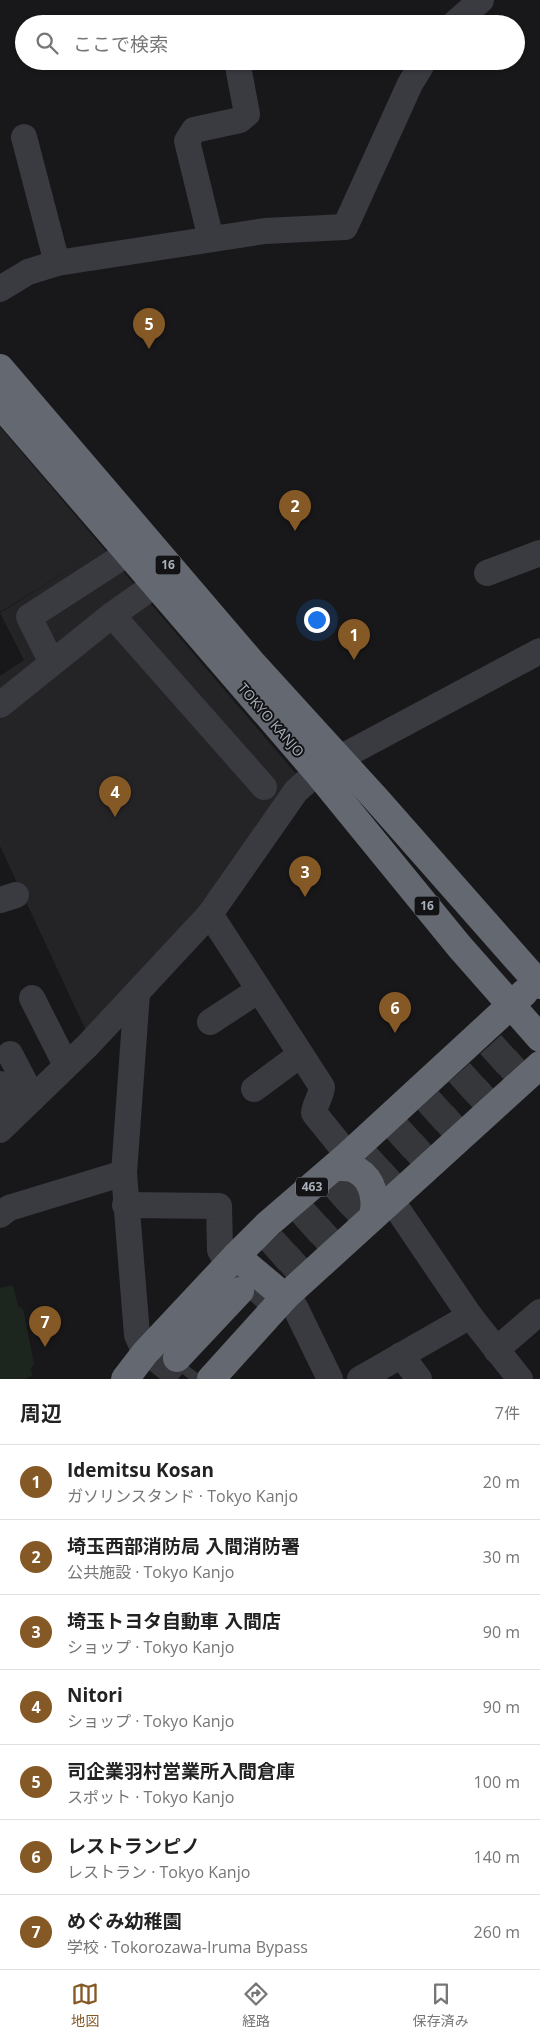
<!DOCTYPE html>
<html lang="ja">
<meta charset="utf-8">
<style>
:root{--surface:#fff;--page:#f6f6f6;--text:#222;--muted:#767676;--line:#e0e0e0;--accent:#855926}
body{margin:0;font-family:"Open Sans","Noto Sans JP",sans-serif;background:var(--page);color:var(--text)}
.you{position:absolute;left:316px;top:619px;width:18px;height:18px;margin:-12px;border:4px solid #fff;border-radius:50%;background:#1a73e8;box-shadow:0 0 0 8px #1a73e833}
.badge{display:grid;place-items:center;width:32px;height:32px;border-radius:50%;background:var(--accent);color:#fff;font-size:16px;font-weight:700}
.pin{position:absolute;translate:-50% -41px;filter:drop-shadow(0 1px 2px #0008)}
.pin::after{content:'';position:absolute;top:26px;width:18px;height:15px;background:inherit;clip-path:polygon(0 0,100% 0,50% 100%)}
.list{margin:0;padding:0;list-style:none}
h2{display:flex;justify-content:space-between;align-items:center;height:65px;margin:0;padding:0 20px;font-size:21px}
h2 small{font-size:16px;font-weight:400;color:var(--muted)}
.list li{display:grid;grid-template-columns:32px 1fr auto;gap:15px;align-items:center;box-sizing:border-box;height:75px;padding:0 20px;border-top:1px solid var(--line)}
.list b{display:block;font-size:19px;white-space:nowrap}
.list p{margin:0;font-size:16px;white-space:nowrap;color:var(--muted)}
.list em{font-size:16px;font-style:normal;color:var(--muted)}
.icon{flex:none;width:28px;height:28px;fill:none;stroke:currentColor;stroke-width:2;stroke-linecap:round;stroke-linejoin:round}
.map{position:relative;flex:none;width:540px;height:1379px;overflow:hidden}
.search{position:absolute;background:var(--surface);box-shadow:0 1px 4px #0004;left:15px;right:15px;top:15px;height:55px;display:flex;align-items:center;gap:12px;box-sizing:border-box;padding:0 18px;border-radius:28px;color:var(--muted);font-size:19px}
.sheet{height:590px;background:var(--surface)}
nav{display:flex;justify-content:space-around;align-items:center;box-sizing:border-box;height:70px;border-top:1px solid var(--line);background:var(--surface);font-size:14px;color:var(--muted)}
nav a{display:grid;justify-items:center;gap:2px}
nav .on{color:var(--accent)}
.map>svg:first-child{display:block}
.built{fill:#242427}
.green{fill:#1d261e}
.lines{fill:none;stroke-linecap:round;stroke-linejoin:round}
.highway-tunnel{stroke:#35373a;stroke-width:28;stroke-dasharray:28 14;stroke-linecap:butt}
.minor{stroke:#393b40;stroke-width:26}
.highway{stroke:#646971;stroke-width:28}
.labels{text-anchor:middle;stroke-width:4;stroke-linejoin:round;paint-order:stroke}
.shield{fill:#131315;stroke:#7c8289;stroke-width:1}
.shield-label{font-size:12px;font-weight:bold;fill:#a9b1bb}
.street-label{font-size:14px;fill:#a9b1bb;stroke:#131315}
</style>
<div class="map">
<svg width="540" height="1379" viewBox="0 0 540 1379">
<rect width="100%" height="100%" fill="#18181a"/>
<!-- built -->
<path class="built" d="M0 427 297 775 201 910 88 1035 0 846V676L24 660 0 613 86 559 0 612Z"/>
<!-- green -->
<path class="green" d="M13 1285 18 1306 23 1309 34 1364 31 1368 32 1376 25 1379H0V1288Z"/>
<g class="lines">
<!-- highway-tunnel -->
<g class="highway-tunnel">
<path d="M241 1290 266 1264 540 1019"/>
<path d="M255 1305 277 1281 540 1047"/>
<path d="M160 1379 177 1358"/>
<path d="M189 1379 195 1371"/>
</g>
<!-- minor -->
<g class="minor">
<path d="M454 24 481 0"/>
<path d="M24 137 57 263"/>
<path d="M211 239 187 141 194 130 240 120 247 114 237 61"/>
<path d="M0 289 28 272 57 263 265 231 345 227 410 84 424 61"/>
<path d="M487 573 540 553"/>
<path d="M112 615 264 787"/>
<path d="M52 663 29 617 128 553"/>
<path d="M0 705 112 615 156 584"/>
<path d="M338 759 540 651"/>
<path d="M0 900 16 895"/>
<path d="M210 914 322 1087C321 1097 315 1103 314 1113L348 1155"/>
<path d="M137 993 124 1173 137 1335 145 1353"/>
<path d="M32 998 66 1065"/>
<path d="M210 1022 259 990"/>
<path d="M10 1054 33 1098"/>
<path d="M0 1084 15 1115"/>
<path d="M254 1089 300 1055"/>
<path d="M0 1130 88 1045 210 914 296 791 317 772"/>
<path d="M392 1201 470 1316 520 1379"/>
<path d="M125 1205 219 1206 220 1250 228 1265"/>
<path d="M0 1215 9 1208 124 1173"/>
<path d="M285 1297 295 1307 330 1379"/>
<path d="M496 1350 540 1312"/>
<path d="M401 1355 419 1379"/>
<path d="M360 1379 470 1316"/>
</g>
<!-- highway -->
<g class="highway">
<path d="M0 368 253 664 377 800 540 985"/>
<path d="M0 404 317 772 459 946 540 1038"/>
<path d="M335 1167C342 1167 351 1166 358 1171 373 1180 377 1200 373 1216"/>
<path d="M236 1256 285 1297"/>
<path d="M177 1358 240 1291"/>
<path d="M125 1379 145 1353 236 1256 268 1224 348 1155 524 993"/>
<path d="M211 1379 285 1297 540 1065"/>
</g>
</g>
<g class="labels">
<!-- shield labels -->
<g class="shield">
<rect x="155.5" y="555.5" width="25" height="19" rx="4"/>
<rect x="414.5" y="896.5" width="25" height="19" rx="4"/>
<rect x="296" y="1177.5" width="32" height="19" rx="4"/>
</g>
<g class="shield-label">
<text x="168" y="569">16</text>
<text x="427" y="910">16</text>
<text x="312" y="1191">463</text>
</g>
<!-- street labels -->
<g class="street-label">
<text transform="translate(271 720) rotate(49)" y="5">TOKYO KANJO</text>
</g>
</g>
</svg>
<div class="you"></div>
<div class="pin badge" style="left:354px;top:660px">1</div>
<div class="pin badge" style="left:295px;top:531px">2</div>
<div class="pin badge" style="left:305px;top:897px">3</div>
<div class="pin badge" style="left:115px;top:817px">4</div>
<div class="pin badge" style="left:149px;top:349px">5</div>
<div class="pin badge" style="left:395px;top:1033px">6</div>
<div class="pin badge" style="left:45px;top:1347px">7</div>
<div class="search"><svg class="icon" aria-label="search" viewBox="0 0 24 24"><circle cx="10" cy="10" r="6"/><path d="M15 15l6 6"/></svg>ここで検索</div>
</div>
<section class="sheet">
<h2>周辺<small>7件</small></h2>
<ul class="list">
<li><span class="badge">1</span><div><b>Idemitsu Kosan</b><p>ガソリンスタンド · Tokyo Kanjo</p></div><em>20 m</em></li>
<li><span class="badge">2</span><div><b>埼玉西部消防局 入間消防署</b><p>公共施設 · Tokyo Kanjo</p></div><em>30 m</em></li>
<li><span class="badge">3</span><div><b>埼玉トヨタ自動車 入間店</b><p>ショップ · Tokyo Kanjo</p></div><em>90 m</em></li>
<li><span class="badge">4</span><div><b>Nitori</b><p>ショップ · Tokyo Kanjo</p></div><em>90 m</em></li>
<li><span class="badge">5</span><div><b>司企業羽村営業所入間倉庫</b><p>スポット · Tokyo Kanjo</p></div><em>100 m</em></li>
<li><span class="badge">6</span><div><b>レストランピノ</b><p>レストラン · Tokyo Kanjo</p></div><em>140 m</em></li>
<li><span class="badge">7</span><div><b>めぐみ幼稚園</b><p>学校 · Tokorozawa-Iruma Bypass</p></div><em>260 m</em></li>
</ul>
</section>
<nav>
<a class="on"><svg class="icon" aria-label="map" viewBox="0 0 24 24"><path d="M3 6l6-2 6 2 6-2v14l-6 2-6-2-6 2zM9 4v14M15 6v14"/></svg>地図</a>
<a><svg class="icon" aria-label="directions" viewBox="0 0 24 24"><path d="M12 3l9 9-9 9-9-9zM9 14v-3h6M13 9l2 2-2 2"/></svg>経路</a>
<a><svg class="icon" aria-label="saved" viewBox="0 0 24 24"><path d="M7 4h10v16l-5-4-5 4z"/></svg>保存済み</a>
</nav>
